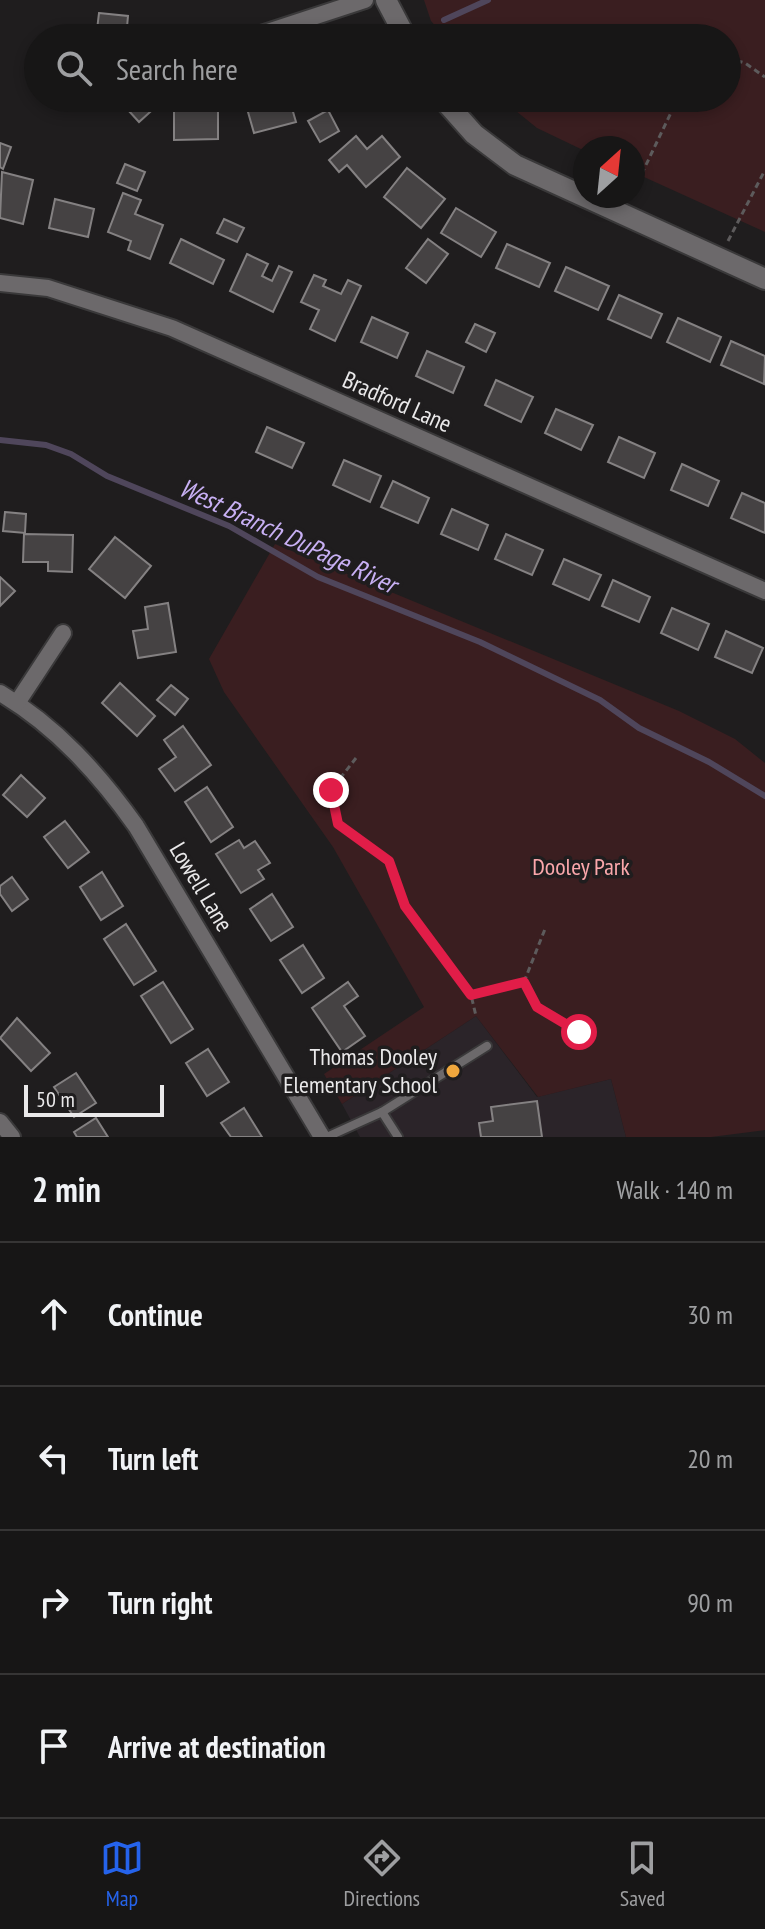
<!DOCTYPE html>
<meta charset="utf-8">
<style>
:root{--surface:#171616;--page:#242323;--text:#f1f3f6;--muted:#9e9fa1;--line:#363535;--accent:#2563eb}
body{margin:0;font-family:"PT Sans Narrow",sans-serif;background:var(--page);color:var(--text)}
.compass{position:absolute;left:573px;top:136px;width:72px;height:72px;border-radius:50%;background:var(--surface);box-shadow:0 4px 12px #0003;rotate:27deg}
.scale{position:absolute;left:24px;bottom:20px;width:140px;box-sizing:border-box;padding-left:8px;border:4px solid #eae9ea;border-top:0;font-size:22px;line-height:28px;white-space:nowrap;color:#eae9ea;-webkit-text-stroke:6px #1f1d1e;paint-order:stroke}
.stop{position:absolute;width:24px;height:24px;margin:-18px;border:6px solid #e11d48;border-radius:50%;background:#fff}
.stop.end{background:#e11d48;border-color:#fff;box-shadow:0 2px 8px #0008}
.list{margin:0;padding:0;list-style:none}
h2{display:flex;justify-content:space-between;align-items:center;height:104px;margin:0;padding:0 32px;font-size:34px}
h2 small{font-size:26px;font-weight:400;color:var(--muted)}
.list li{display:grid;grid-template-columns:52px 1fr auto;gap:24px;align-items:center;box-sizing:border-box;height:144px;padding:0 32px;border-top:2px solid var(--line)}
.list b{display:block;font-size:30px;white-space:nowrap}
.list em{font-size:26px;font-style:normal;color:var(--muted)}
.icon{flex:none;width:44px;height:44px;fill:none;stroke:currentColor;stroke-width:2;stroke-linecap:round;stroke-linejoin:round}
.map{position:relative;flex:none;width:765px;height:1137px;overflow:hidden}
.search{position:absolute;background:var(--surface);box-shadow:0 4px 12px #0003;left:24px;right:24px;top:24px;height:88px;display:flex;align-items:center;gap:20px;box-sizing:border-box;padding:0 28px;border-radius:44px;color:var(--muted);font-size:30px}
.sheet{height:680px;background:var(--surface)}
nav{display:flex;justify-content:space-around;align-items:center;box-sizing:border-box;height:112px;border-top:2px solid var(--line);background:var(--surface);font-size:22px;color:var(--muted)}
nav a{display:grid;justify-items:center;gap:4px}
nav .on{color:var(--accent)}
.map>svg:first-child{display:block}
.built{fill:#2b2429}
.green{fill:#3a1e20}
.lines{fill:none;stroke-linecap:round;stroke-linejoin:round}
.stream{stroke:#4f465b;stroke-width:6}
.building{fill:#454243;stroke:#848182;stroke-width:2}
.service-casing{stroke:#3a393a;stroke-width:12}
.minor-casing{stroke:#3a393a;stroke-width:20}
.tertiary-casing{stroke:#3a393a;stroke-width:24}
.path{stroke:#5d5b5c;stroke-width:3;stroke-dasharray:6 4;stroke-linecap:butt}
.service{stroke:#6c696b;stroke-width:8}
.minor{stroke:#6c696b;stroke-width:16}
.tertiary{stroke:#6c696b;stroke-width:20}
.route{stroke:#e11d48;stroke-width:10}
.poi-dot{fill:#efa73d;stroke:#1f1d1e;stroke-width:3}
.labels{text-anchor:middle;stroke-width:7;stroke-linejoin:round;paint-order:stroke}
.street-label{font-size:24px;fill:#eae9ea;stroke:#1f1d1e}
.park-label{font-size:24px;fill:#faa7ab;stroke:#1f1d1e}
.poi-label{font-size:24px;fill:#eae9ea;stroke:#1f1d1e;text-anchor:end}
.water-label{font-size:26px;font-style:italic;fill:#c8b0f4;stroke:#1f1d1e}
</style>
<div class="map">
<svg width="765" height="1137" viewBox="0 0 765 1137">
<rect width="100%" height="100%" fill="#1f1d1e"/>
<!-- built -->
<path class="built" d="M476 1016 537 1097 611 1079 626 1137H360L342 1104Z"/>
<!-- green -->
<g class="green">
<path d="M424 0H765V232L633 172V148L585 151 537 128 500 98H727V38H446L431 21Z"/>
<path d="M275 544 679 711 735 739 765 763V1130L711 1137H626L611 1079 538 1097 476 1016 342 1104 324 1074 424 1007 333 847 224 692 209 659Z"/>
</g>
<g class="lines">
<!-- stream -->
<g class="stream">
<path d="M444 20 488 0"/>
<path d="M0 440 46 445 71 454 107 476 229 526 318 577 480 642 600 700 639 728 709 762 765 796"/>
</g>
</g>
<!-- building -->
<g class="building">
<path d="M99 13 128 16 126 38H96Z"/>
<path d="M117 98H155L160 103 139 122Z"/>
<path d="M244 98H289L296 122 254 133Z"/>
<path d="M325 98H357L332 110Z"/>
<path d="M218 110V139L174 140V111Z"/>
<path d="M328 110 339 131 320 142 308 121Z"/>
<path d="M356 136 367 149 382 136 400 157 366 187 347 165 339 172 329 160Z"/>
<path d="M0 143 11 147 3 169 0 167Z"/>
<path d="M125 164 145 172 137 191 117 183Z"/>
<path d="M407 168 445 199 421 228 384 197Z"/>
<path d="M2 172 33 180 23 224 0 218Z"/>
<path d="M123 193 141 200 135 214 163 225 150 259 128 250 131 241 108 232Z"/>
<path d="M55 199 94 209 88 237 49 228Z"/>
<path d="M456 208 496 232 481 257 441 233Z"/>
<path d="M224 219 244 228 237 242 217 233Z"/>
<path d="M181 239 224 260 213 284 170 263Z"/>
<path d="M428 239 448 254 426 283 406 268Z"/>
<path d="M507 244 550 263 539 287 496 268Z"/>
<path d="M247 254 268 264 262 276 272 281 279 266 292 272 273 312 230 291Z"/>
<path d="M566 267 609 286 598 310 555 291Z"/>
<path d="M314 275 326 280 323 286 341 294 348 280 361 286 335 341 310 329 319 310 301 302Z"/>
<path d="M619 295 662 314 651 338 608 319Z"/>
<path d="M372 317 408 333 397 358 361 342Z"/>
<path d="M678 318 721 337 710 362 667 342Z"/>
<path d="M475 324 495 333 486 352 466 342Z"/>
<path d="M731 341 765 356 764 384 721 365Z"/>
<path d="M427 351 464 367 453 393 416 376Z"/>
<path d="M496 380 533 397 521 422 485 405Z"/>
<path d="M556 409 593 425 581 450 545 433Z"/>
<path d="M267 427 304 443 292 468 256 452Z"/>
<path d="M619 437 655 453 644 478 608 462Z"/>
<path d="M344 460 381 476 370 502 333 485Z"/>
<path d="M682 464 719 481 708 506 671 490Z"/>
<path d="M393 481 429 498 418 523 381 507Z"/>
<path d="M742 493 765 503V533L731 518Z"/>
<path d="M452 509 488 525 478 550 441 534Z"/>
<path d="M5 512 26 514 25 533 3 531Z"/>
<path d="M24 534 73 535 72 572 48 571V562H23Z"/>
<path d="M506 534 543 550 532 575 495 559Z"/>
<path d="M115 537 151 566 125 598 89 569Z"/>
<path d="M564 559 601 575 589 600 553 584Z"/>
<path d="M0 577 15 591 0 606Z"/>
<path d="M613 580 650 597 639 622 602 606Z"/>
<path d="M168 603 176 652 138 658 133 631 148 629 145 607Z"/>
<path d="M672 608 709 624 698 650 661 633Z"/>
<path d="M726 631 763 648 752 673 715 657Z"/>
<path d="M120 683 155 716 137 736 102 703Z"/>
<path d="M171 685 188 699 175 715 157 700Z"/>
<path d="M183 726 211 765 175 791 159 769 176 757 164 740Z"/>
<path d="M21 775 45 798 27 817 3 795Z"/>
<path d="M207 787 233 827 211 842 185 802Z"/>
<path d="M65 821 89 852 68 868 44 837Z"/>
<path d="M239 840 244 848 255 841 270 863 258 870 264 879 241 893 216 854Z"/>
<path d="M102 872 123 906 101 920 80 887Z"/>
<path d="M12 877 28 899 12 911 0 894V886Z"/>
<path d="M272 894 293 927 271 941 250 909Z"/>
<path d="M126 924 156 971 134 985 104 939Z"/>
<path d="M303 945 324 978 302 993 280 960Z"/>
<path d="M163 982 193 1029 171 1043 141 996Z"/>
<path d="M348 982 358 996 344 1006 365 1036 342 1052 312 1008Z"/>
<path d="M17 1018 50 1053 31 1071 0 1038Z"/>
<path d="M208 1049 229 1082 207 1096 186 1063Z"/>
<path d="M76 1073 96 1103 74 1117 54 1087Z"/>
<path d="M537 1101 542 1137H481L479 1123 493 1121 491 1107Z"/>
<path d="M244 1108 262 1137H231L221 1123Z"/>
<path d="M96 1118 108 1137H77L74 1132Z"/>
</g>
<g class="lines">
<defs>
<g id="service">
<path d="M382 1112 487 1046"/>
<path d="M327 1137 382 1112 398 1137"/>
</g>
<g id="minor">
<path d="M249 38 365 0"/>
<path d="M0 283 48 288 172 328 765 591"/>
<path d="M0 693C56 726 99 774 136 826L322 1137"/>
<path d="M17 703 63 633"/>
<path d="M0 1122 12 1137"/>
</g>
<g id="tertiary">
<path d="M386 0 406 38"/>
<path d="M442 98 474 134 515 165 765 279"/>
</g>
</defs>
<!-- service casing -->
<use href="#service" class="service-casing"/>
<!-- minor casing -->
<use href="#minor" class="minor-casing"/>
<!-- tertiary casing -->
<use href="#tertiary" class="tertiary-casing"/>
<!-- path -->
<g class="path">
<path d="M727 58 745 63 765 77"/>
<path d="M633 192 678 98"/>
<path d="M728 241 765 170"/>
<path d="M356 758 331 790 338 824 389 861 405 906 471 995 476 1016"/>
<path d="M524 982 545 929"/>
<path d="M471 995 524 982 537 1007 579 1032"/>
</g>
<!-- service -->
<use href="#service" class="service"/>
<!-- minor -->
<use href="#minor" class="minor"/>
<!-- tertiary -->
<use href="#tertiary" class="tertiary"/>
</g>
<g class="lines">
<!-- route -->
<path class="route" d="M331 790 338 824 389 861 405 906 471 995 524 982 537 1007 579 1032"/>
</g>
<!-- markers -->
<circle class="poi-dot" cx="453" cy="1071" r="8"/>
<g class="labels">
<!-- street labels -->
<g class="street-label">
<text transform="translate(397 402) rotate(24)" y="8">Bradford Lane</text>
<text transform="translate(201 887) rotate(59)" y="8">Lowell Lane</text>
</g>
<!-- park labels -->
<g class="park-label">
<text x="581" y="875">Dooley Park</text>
</g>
<!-- poi labels -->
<g class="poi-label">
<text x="437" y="1065">Thomas Dooley<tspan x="437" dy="28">Elementary School</tspan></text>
</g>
<!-- water labels -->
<g class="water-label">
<text transform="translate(288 536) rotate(25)" y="9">West Branch DuPage River</text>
</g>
</g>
</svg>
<svg class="compass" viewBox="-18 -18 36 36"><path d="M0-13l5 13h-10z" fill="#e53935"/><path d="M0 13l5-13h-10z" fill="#9e9fa1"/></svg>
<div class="scale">50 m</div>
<div class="stop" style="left:579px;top:1032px"></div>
<div class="stop end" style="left:331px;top:790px"></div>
<div class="search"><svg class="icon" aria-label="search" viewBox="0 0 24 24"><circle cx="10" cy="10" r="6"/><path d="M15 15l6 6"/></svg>Search here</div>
</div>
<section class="sheet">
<h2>2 min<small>Walk · 140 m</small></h2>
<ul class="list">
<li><svg class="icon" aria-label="ahead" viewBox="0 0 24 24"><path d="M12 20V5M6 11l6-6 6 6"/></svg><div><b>Continue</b></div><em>30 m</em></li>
<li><svg class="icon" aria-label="left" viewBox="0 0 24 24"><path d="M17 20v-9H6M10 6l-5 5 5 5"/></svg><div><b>Turn left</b></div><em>20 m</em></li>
<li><svg class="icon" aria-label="right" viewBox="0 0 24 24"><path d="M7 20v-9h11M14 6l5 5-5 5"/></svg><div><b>Turn right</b></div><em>90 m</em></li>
<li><svg class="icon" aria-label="arrive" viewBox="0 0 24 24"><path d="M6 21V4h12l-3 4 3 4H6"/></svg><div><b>Arrive at destination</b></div></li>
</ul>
</section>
<nav>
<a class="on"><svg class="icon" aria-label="map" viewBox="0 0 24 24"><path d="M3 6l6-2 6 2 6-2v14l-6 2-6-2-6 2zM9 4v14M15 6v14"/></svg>Map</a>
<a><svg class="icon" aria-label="directions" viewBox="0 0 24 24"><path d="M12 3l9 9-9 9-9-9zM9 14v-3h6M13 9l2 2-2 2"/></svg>Directions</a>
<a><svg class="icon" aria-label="saved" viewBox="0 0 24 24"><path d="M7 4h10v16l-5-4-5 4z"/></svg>Saved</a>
</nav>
